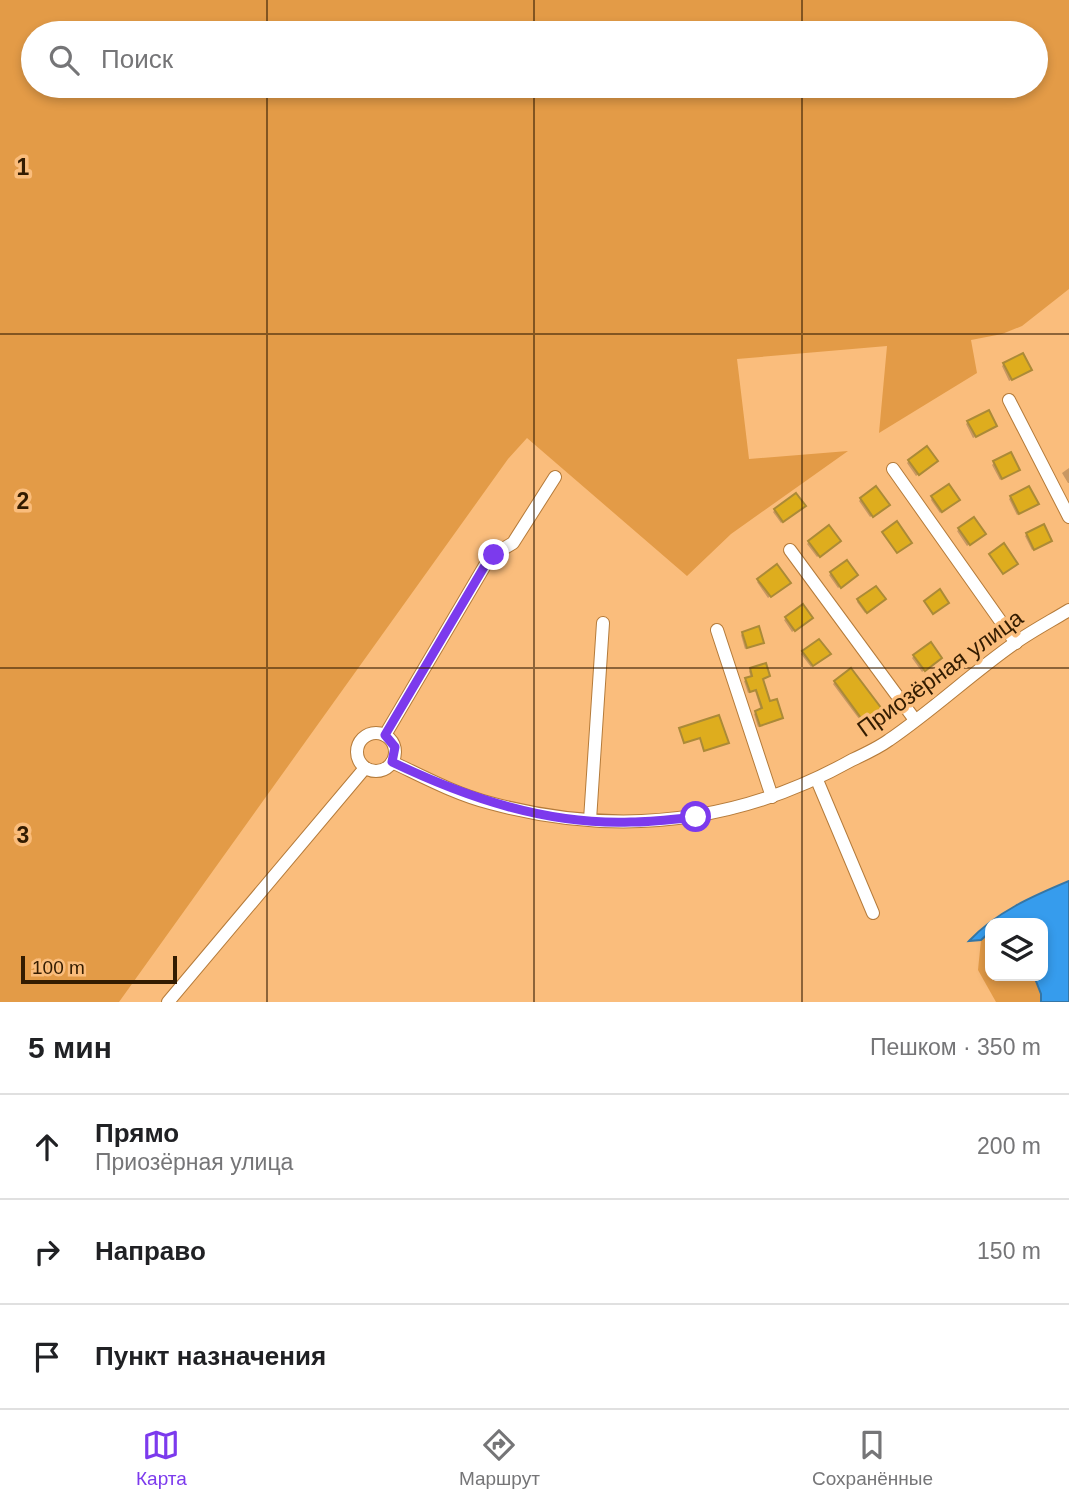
<!DOCTYPE html>
<html lang="ru">
<meta charset="utf-8">
<style>
:root{--surface:#fff;--page:#f6f6f6;--text:#202124;--muted:#757577;--line:#e0e0e0;--accent:#7c3aed}
body{margin:0;font-family:Helvetica,sans-serif;background:var(--page);color:var(--text)}
.controls{position:absolute;right:21px;bottom:21px;display:grid;overflow:hidden;border-radius:14px;box-shadow:0 4px 10px #0003}
.controls button{width:63px;height:63px;display:grid;place-items:center;padding:0;border:0;border-bottom:2px solid var(--line);background:var(--surface);color:var(--text);font:35px sans-serif}
.scale{position:absolute;left:21px;bottom:18px;width:156px;box-sizing:border-box;padding-left:7px;border:4px solid #331c01;border-top:0;font-size:19px;line-height:24px;white-space:nowrap;color:#331c01;-webkit-text-stroke:5px #fabd7c;paint-order:stroke}
.stop{position:absolute;width:21px;height:21px;margin:-16px;border:5px solid #7c3aed;border-radius:50%;background:#fff}
.stop.end{background:#7c3aed;border-color:#fff;box-shadow:0 2px 7px #0008}
.list{margin:0;padding:0;list-style:none}
h2{display:flex;justify-content:space-between;align-items:center;height:91px;margin:0;padding:0 28px;font-size:30px}
h2 small{font-size:23px;font-weight:400;color:var(--muted)}
.list li{display:grid;grid-template-columns:46px 1fr auto;gap:21px;align-items:center;box-sizing:border-box;height:105px;padding:0 28px;border-top:2px solid var(--line)}
.list b{display:block;font-size:26px;white-space:nowrap}
.list p{margin:0;font-size:23px;white-space:nowrap;color:var(--muted)}
.list em{font-size:23px;font-style:normal;color:var(--muted)}
.icon{flex:none;width:38px;height:38px;fill:none;stroke:currentColor;stroke-width:2;stroke-linecap:round;stroke-linejoin:round}
.map{position:relative;flex:none;width:1069px;height:1002px;overflow:hidden}
.search{position:absolute;background:var(--surface);box-shadow:0 4px 10px #0003;left:21px;right:21px;top:21px;height:77px;display:flex;align-items:center;gap:18px;box-sizing:border-box;padding:0 24px;border-radius:38px;color:var(--muted);font-size:26px}
.sheet{height:406px;background:var(--surface)}
nav{display:flex;justify-content:space-around;align-items:center;box-sizing:border-box;height:98px;border-top:2px solid var(--line);background:var(--surface);font-size:19px;color:var(--muted)}
nav a{display:grid;justify-items:center;gap:4px}
nav .on{color:var(--accent)}
.map>svg:first-child{display:block}
.green{fill:#e39b47;fill-rule:evenodd}
.water{fill:#369ced;stroke:#3576a6;stroke-width:2}
.shadow{fill:#0003}
.building{fill:#dead1e;stroke:#ab8a37;stroke-width:2}
.lines{fill:none;stroke-linecap:round;stroke-linejoin:round}
.minor-casing{stroke:#b57b3a;stroke-width:14}
.minor{stroke:#fff;stroke-width:12}
.route{stroke:#7c3aed;stroke-width:9}
.grid{fill:none;stroke:#331c01;stroke-width:2;stroke-opacity:0.55}
.labels{text-anchor:middle;stroke-width:7;stroke-linejoin:round;paint-order:stroke}
.street-label{font-size:23px;fill:#331c01;stroke:#fabd7c}
.grid-label{font-size:23px;text-anchor:middle;font-weight:bold;fill:#331c01;stroke:#fabd7c;stroke-width:7;stroke-linejoin:round;paint-order:stroke}
</style>
<div class="map">
<svg width="1069" height="1002" viewBox="0 0 1069 1002">
<rect width="100%" height="100%" fill="#fabd7c"/>
<!-- green -->
<g class="green">
<path d="M0 0H1069V289L1022 326 1002 334 971 340 977 373 879 433 887 346 737 359 749 459 848 451 731 534 687 576 527 438 508 459 119 1002H0ZM1036 33V86H33V33Z"/>
<path d="M990 932V976H1034L1041 995V1002H996L978 970 981 940Z"/>
</g>
<!-- water -->
<path class="water" d="M1069 881V1002H1041V994L1034 976H1043V923H990V932L981 940 969 941C996 912 1033 896 1069 881Z"/>
<!-- shadow -->
<g class="shadow">
<path d="M1004 364 1028 371 1009 381 1002 366Z"/>
<path d="M968 422 993 428 973 438 966 424Z"/>
<path d="M909 461 934 463 916 476 907 463Z"/>
<path d="M994 463 1016 472 1000 480 992 465Z"/>
<path d="M1069 468V483H1068L1062 473Z"/>
<path d="M1011 497 1035 506 1017 515 1009 499Z"/>
<path d="M932 498 956 501 940 513 931 500Z"/>
<path d="M861 499 885 507 870 517 859 501Z"/>
<path d="M802 508 781 523 773 512 775 510Z"/>
<path d="M973 519 982 535 967 546 957 531Z"/>
<path d="M1027 534 1048 542 1032 550 1025 536Z"/>
<path d="M809 542 837 543 817 557 807 544Z"/>
<path d="M847 562 854 577 838 588 829 575Z"/>
<path d="M759 580 787 584 768 598 757 582Z"/>
<path d="M858 600 881 601 865 613 857 602Z"/>
<path d="M803 606 809 620 792 632 784 620Z"/>
<path d="M743 633 760 644 745 649 741 635Z"/>
<path d="M803 652 826 656 811 667 801 654Z"/>
<path d="M914 656 938 660 922 672 912 658Z"/>
<path d="M751 669 768 676 761 680 769 703 781 718 779 720 758 727 754 714 761 710 755 691 748 693 744 681 751 678 749 671Z"/>
<path d="M835 682 878 711 862 723 833 684Z"/>
</g>
<!-- building -->
<g class="building">
<path d="M1023 353 1032 370 1012 380 1003 363Z"/>
<path d="M989 410 997 426 976 437 967 421Z"/>
<path d="M927 446 938 461 919 475 908 460Z"/>
<path d="M1011 452 1020 470 1002 479 993 461Z"/>
<path d="M949 484 960 500 942 512 931 496Z"/>
<path d="M876 486 890 505 873 517 860 498Z"/>
<path d="M1029 486 1039 504 1019 514 1010 496Z"/>
<path d="M796 493 806 506 783 522 774 509Z"/>
<path d="M974 517 986 534 970 545 958 528Z"/>
<path d="M897 521 912 543 897 553 882 532Z"/>
<path d="M1044 524 1052 541 1034 550 1026 533Z"/>
<path d="M829 525 841 541 820 557 808 541Z"/>
<path d="M1004 543 1018 564 1003 574 989 554Z"/>
<path d="M847 560 858 575 841 588 830 572Z"/>
<path d="M777 564 791 583 771 597 757 579Z"/>
<path d="M876 586 886 599 867 613 857 599Z"/>
<path d="M940 589 949 603 933 614 924 601Z"/>
<path d="M803 604 813 618 795 631 785 617Z"/>
<path d="M759 626 764 643 747 648 742 632Z"/>
<path d="M819 639 831 654 813 666 802 651Z"/>
<path d="M931 642 942 658 925 671 913 655Z"/>
<path d="M766 663 770 676 763 679 770 701 777 699 783 718 760 726 755 711 762 708 756 690 750 692 745 678 752 676 750 668Z"/>
<path d="M851 668 882 709 864 722 834 681Z"/>
<path d="M719 715 729 743 704 751 700 738 684 743 679 728Z"/>
</g>
<g class="lines">
<defs>
<g id="minor">
<path d="M1009 400 1069 517"/>
<path d="M893 469 1016 643"/>
<path d="M790 550 915 720"/>
<path d="M717 630 772 797"/>
<circle cx="376" cy="752" r="19"/>
<path d="M385 735 487 562 493 555 513 543 555 477"/>
<path d="M392 762C424 777 455 794 490 803 616 837 738 824 852 760 865 754 878 748 889 740 933 710 972 673 1015 643 1032 631 1051 621 1069 610"/>
<path d="M817 780 873 913"/>
<path d="M590 820 603 623"/>
<path d="M168 1002 365 768"/>
</g>
</defs>
<!-- minor casing -->
<use href="#minor" class="minor-casing"/>
<!-- minor -->
<use href="#minor" class="minor"/>
</g>
<g class="lines">
<!-- route -->
<path class="route" d="M494 555 487 562 385 735 395 747 392 762C467 798 547 825 631 822 652 822 674 819 696 817"/>
</g>
<!-- grid -->
<path class="grid" d="M267 0V33M534 0V33M802 0V33M267 86V1002M534 86V1002M802 86V1002M0 334H1069M0 668H1069"/>
<g class="labels">
<!-- street labels -->
<g class="street-label">
<text transform="translate(940 673) rotate(-36)" y="8">Приозёрная улица</text>
</g>
</g>
<g class="grid-label">
<text x="23" y="175">1</text>
<text x="23" y="509">2</text>
<text x="23" y="843">3</text>
</g>
</svg>
<div class="controls">
<button><svg class="icon" aria-label="layers" viewBox="0 0 24 24"><path d="M12 4l9 5-9 5-9-5zM3 14l9 5 9-5"/></svg></button>
</div>
<div class="scale">100 m</div>
<div class="stop" style="left:696px;top:817px"></div>
<div class="stop end" style="left:494px;top:555px"></div>
<div class="search"><svg class="icon" aria-label="search" viewBox="0 0 24 24"><circle cx="10" cy="10" r="6"/><path d="M15 15l6 6"/></svg>Поиск</div>
</div>
<section class="sheet">
<h2>5 мин<small>Пешком · 350 m</small></h2>
<ul class="list">
<li><svg class="icon" aria-label="ahead" viewBox="0 0 24 24"><path d="M12 20V5M6 11l6-6 6 6"/></svg><div><b>Прямо</b><p>Приозёрная улица</p></div><em>200 m</em></li>
<li><svg class="icon" aria-label="right" viewBox="0 0 24 24"><path d="M7 20v-9h11M14 6l5 5-5 5"/></svg><div><b>Направо</b></div><em>150 m</em></li>
<li><svg class="icon" aria-label="arrive" viewBox="0 0 24 24"><path d="M6 21V4h12l-3 4 3 4H6"/></svg><div><b>Пункт назначения</b></div></li>
</ul>
</section>
<nav>
<a class="on"><svg class="icon" aria-label="map" viewBox="0 0 24 24"><path d="M3 6l6-2 6 2 6-2v14l-6 2-6-2-6 2zM9 4v14M15 6v14"/></svg>Карта</a>
<a><svg class="icon" aria-label="directions" viewBox="0 0 24 24"><path d="M12 3l9 9-9 9-9-9zM9 14v-3h6M13 9l2 2-2 2"/></svg>Маршрут</a>
<a><svg class="icon" aria-label="saved" viewBox="0 0 24 24"><path d="M7 4h10v16l-5-4-5 4z"/></svg>Сохранённые</a>
</nav>
